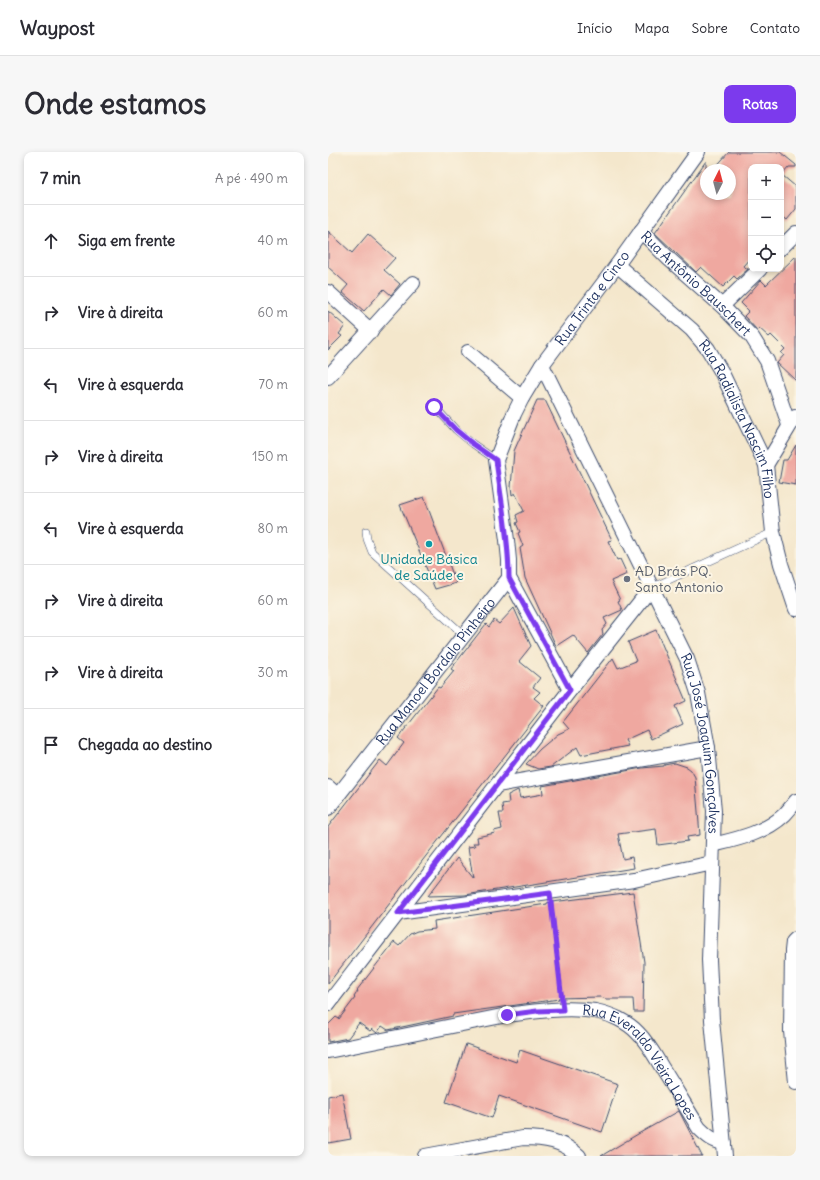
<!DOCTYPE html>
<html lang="pt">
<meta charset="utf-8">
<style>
:root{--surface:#fff;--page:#f7f7f7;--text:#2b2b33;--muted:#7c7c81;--line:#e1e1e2;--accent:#7c3aed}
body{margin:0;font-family:Delius,sans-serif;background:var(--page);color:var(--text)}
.controls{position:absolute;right:12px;top:12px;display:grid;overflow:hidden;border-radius:8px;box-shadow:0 2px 6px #0003}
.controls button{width:36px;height:36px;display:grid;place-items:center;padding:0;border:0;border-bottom:1px solid var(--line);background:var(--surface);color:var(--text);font:20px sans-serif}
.compass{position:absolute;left:372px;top:12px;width:36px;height:36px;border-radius:50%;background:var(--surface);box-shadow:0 2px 6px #0003;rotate:6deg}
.stop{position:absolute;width:12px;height:12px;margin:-9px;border:3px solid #7c3aed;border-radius:50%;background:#fff}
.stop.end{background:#7c3aed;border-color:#fff;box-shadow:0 1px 4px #0008}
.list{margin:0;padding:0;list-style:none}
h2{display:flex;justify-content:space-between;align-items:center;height:52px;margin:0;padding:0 16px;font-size:17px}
h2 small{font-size:13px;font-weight:400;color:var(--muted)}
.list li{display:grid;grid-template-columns:26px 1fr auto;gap:12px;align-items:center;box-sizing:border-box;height:72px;padding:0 16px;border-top:1px solid var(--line)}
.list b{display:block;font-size:15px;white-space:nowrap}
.list em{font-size:13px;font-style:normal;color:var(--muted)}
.icon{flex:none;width:22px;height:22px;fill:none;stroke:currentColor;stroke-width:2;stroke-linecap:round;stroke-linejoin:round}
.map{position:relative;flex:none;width:468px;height:1004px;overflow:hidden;border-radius:8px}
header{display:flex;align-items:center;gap:24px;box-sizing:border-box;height:56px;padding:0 20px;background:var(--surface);border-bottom:1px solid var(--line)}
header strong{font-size:19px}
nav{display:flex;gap:22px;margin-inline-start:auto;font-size:14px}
.intro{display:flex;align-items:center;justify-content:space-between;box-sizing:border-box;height:96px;padding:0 24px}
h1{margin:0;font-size:28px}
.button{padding:10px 18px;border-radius:8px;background:var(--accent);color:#fff;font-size:14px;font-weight:700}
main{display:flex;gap:24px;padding:0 24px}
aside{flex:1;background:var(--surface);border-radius:8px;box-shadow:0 2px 6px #0003}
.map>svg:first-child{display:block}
.building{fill:#efa8a0}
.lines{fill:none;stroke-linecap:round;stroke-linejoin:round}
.service-casing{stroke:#3c4b6e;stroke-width:8}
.minor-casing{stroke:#3c4b6e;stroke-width:16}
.path{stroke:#3c4b6e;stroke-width:2.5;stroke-dasharray:3 3;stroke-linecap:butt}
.service{stroke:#fff;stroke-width:7}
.minor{stroke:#fff;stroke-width:14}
.route{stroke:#7c3aed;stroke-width:5}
.culture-dot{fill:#0f9aa8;stroke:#fcf5e5;stroke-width:1.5}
.worship-dot{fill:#6b7280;stroke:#fcf5e5;stroke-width:1.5}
.labels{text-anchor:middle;stroke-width:4;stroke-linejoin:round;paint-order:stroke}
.street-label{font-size:14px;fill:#1b2f5e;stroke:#fcf5e5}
.culture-label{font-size:14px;fill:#0d838f;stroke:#fcf5e5}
.worship-label{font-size:14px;fill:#5b616d;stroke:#fcf5e5;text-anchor:start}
</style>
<header>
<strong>Waypost</strong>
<nav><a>Início</a><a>Mapa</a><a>Sobre</a><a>Contato</a></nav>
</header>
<div class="intro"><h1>Onde estamos</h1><a class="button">Rotas</a></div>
<main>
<aside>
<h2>7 min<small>A pé · 490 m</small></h2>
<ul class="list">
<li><svg class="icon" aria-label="ahead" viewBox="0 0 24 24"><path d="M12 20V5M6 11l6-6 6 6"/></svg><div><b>Siga em frente</b></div><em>40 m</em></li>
<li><svg class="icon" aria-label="right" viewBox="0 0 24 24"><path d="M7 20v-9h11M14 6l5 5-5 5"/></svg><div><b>Vire à direita</b></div><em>60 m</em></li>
<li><svg class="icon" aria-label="left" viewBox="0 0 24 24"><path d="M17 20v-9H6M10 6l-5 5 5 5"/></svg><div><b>Vire à esquerda</b></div><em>70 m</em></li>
<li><svg class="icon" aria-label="right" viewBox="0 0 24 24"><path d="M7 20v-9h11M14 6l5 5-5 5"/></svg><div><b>Vire à direita</b></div><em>150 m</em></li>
<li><svg class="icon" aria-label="left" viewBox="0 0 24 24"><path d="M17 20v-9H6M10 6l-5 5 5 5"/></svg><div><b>Vire à esquerda</b></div><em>80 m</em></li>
<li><svg class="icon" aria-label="right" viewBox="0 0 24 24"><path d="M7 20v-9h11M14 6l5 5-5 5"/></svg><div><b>Vire à direita</b></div><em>60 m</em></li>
<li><svg class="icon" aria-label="right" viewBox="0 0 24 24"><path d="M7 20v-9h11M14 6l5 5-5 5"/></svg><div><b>Vire à direita</b></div><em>30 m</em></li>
<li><svg class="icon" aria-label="arrive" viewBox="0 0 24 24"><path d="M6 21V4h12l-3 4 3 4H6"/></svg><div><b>Chegada ao destino</b></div></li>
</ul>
</aside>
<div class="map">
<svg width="468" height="1004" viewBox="0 0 468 1004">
<rect width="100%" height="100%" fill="#fcf5e5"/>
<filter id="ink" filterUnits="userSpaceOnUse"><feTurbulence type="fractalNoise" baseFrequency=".025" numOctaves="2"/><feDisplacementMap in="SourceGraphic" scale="8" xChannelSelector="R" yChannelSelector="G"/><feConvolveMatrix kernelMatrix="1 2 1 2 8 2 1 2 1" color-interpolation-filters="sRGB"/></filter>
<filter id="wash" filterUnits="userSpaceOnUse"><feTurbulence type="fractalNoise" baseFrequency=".012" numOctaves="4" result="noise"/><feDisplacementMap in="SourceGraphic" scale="16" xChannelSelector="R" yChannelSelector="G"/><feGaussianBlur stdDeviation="0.9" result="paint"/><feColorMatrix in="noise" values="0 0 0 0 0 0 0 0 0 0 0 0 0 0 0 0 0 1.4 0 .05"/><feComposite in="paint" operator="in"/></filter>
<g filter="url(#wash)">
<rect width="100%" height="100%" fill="#f4e7cc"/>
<g id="blocks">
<!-- building -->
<g class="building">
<path d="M401 0H452L468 13V15H461L454 23 468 35V57L459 68 453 63V15H423V105L415 114 420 117 409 127 406 124 395 135 373 115 368 120 327 81 378 9V42H402V18H385Z"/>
<path d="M0 79 24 101 40 82 67 106 56 118 72 132 63 143 56 137 36 159 14 140 20 133 0 115Z"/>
<path d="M468 104V229L449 211 456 203 453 201 457 197 443 183 441 185 431 176 429 178 416 164 421 159 413 151 433 128 438 133Z"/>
<path d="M0 159 17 174 11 182 14 184 0 198Z"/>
<path d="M209 248H217L284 388 280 389 289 408 292 407 299 422 283 429 292 448 290 449 294 458 276 466 279 472 274 478 275 482 260 501 245 483 228 494 197 426 192 396 195 394 190 381 192 380 188 371 190 370 188 363 196 359 187 341 184 343 183 335 186 299Z"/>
<path d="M468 293V333L451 330 455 308H459Z"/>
<path d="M96 345 128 431 107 437 72 353Z"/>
<path d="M186 456 203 494 191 509 212 526 205 535 212 540 206 546 216 554 98 704 0 832V675L52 608 59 614 76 591 70 586 110 535 112 536 126 519 123 517 158 472 161 475 166 468 171 472Z"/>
<path d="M328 478 358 549 347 554 355 572 323 587 319 578 297 588 300 594 253 603 249 595 223 615 210 617 198 612 212 597 230 582 241 577 235 570 285 506 290 516 308 509 300 490Z"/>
<path d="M347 611 359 615 363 618 367 625 372 683 359 685 360 689 330 693 328 677 290 682 295 707 304 705 306 716 137 743 100 744 129 706 145 726 140 695 147 694 145 691H150L149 685 167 681 166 679 174 677 171 661H175L174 652 181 651 180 643 190 638 192 646 215 642 214 634 314 616 336 614V613Z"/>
<path d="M305 740 316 810 315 860H306L305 847H278L273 845 230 846 231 847 125 862V864L60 878 54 874 49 881 44 877 42 879 31 871 20 886 0 890V873L8 865 11 867 27 846 26 845 30 839 29 838 66 790 71 794 82 782 89 779 107 777 106 769 219 752V751L224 750Z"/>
<path d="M138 892 188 910 192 898 290 932 274 980 171 944 164 966 118 950Z"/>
<path d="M14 941 23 987 0 991V944Z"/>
<path d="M351 959 374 1004H273L310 982Z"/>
</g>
</g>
</g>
<g filter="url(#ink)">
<use href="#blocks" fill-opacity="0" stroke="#3c4b6e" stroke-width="1"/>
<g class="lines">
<defs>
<g id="service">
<path d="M107 255 128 278 145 292 168 308"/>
<path d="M38 379 39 387 44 400 136 483"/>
<path d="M323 436 445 380"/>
</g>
<g id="minor">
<path id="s1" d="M313 79 341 107 394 154 424 185 439 209 461 273"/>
<path d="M453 96 468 81"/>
<path id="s2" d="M289 113 364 178 380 197 393 219 438 313 445 380 453 412 468 457"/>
<path d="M0 140 43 179"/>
<path d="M394 154 432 117"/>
<path d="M140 200 194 246"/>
<path id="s3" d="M214 213 359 507 370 541 380 596 386 659 381 808 384 868 397 1004"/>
<path d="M0 225 85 131"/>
<path d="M438 313 467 265"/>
<path d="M181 426 242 538"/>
<path d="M169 633 380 596"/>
<path d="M0 635 10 644"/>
<path id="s4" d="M0 656 181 426V408L179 388 168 308 186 262 194 246 214 213 289 113 370 0"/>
<path d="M385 693C409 687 437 681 456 663 460 659 464 654 468 649"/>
<path d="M70 761 306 728 384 711"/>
<path d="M468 787 465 790 464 799 463 879 468 930"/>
<path d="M0 852 242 538 323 436"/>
<path id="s5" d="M0 899 179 863C208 859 239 855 267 859 283 862 300 870 310 881 321 892 328 906 336 919 348 938 359 957 371 976 379 984 385 989 396 991"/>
<path d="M97 1004 195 986C217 986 235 989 251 1004"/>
</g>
</defs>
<!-- service casing -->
<use href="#service" class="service-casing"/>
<!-- minor casing -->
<use href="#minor" class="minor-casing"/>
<!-- path -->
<path class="path" d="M223 751 234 846"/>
<!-- service -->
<use href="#service" class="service"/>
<!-- minor -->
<use href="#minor" class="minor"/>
</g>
</g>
<g class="lines" filter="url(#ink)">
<!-- route -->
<path class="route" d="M106 255 128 278 145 292 168 308C173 348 181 387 181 426L242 538 70 761 222 741 235 858 209 859 179 863"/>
</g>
<!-- markers -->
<circle class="culture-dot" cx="101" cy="392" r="4"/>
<circle class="worship-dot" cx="299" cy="427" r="4"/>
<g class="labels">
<!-- street labels -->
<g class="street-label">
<text dy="5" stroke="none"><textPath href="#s1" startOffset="76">Rua Antônio Bauschert</textPath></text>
<text dy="5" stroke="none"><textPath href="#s4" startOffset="601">Rua Trinta e Cinco</textPath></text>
<text dy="5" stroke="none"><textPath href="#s2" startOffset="201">Rua Radialista Nascim Filho</textPath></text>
<text dy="5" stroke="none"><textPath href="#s4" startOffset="174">Rua Manoel Bordalo Pinheiro</textPath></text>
<text dy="5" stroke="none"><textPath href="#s3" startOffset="414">Rua José Joaquim Gonçalves</textPath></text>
<text dy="5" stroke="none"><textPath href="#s5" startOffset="340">Rua Everaldo Vieira Lopes</textPath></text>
</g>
<!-- culture labels -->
<g class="culture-label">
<text x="101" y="412">Unidade Básica<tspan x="101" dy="16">de Saúde e</tspan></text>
</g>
<!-- worship labels -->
<g class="worship-label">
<text x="307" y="424">AD Brás PQ.<tspan x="307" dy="16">Santo Antonio</tspan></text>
</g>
</g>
</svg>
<div class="controls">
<button>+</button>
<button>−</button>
<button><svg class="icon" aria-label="locate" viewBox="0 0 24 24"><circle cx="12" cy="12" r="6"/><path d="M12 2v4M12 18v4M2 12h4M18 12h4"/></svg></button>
</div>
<svg class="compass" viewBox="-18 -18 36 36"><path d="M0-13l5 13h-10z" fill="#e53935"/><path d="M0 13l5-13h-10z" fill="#7c7c81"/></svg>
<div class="stop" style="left:106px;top:255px"></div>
<div class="stop end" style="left:179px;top:863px"></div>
</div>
</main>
